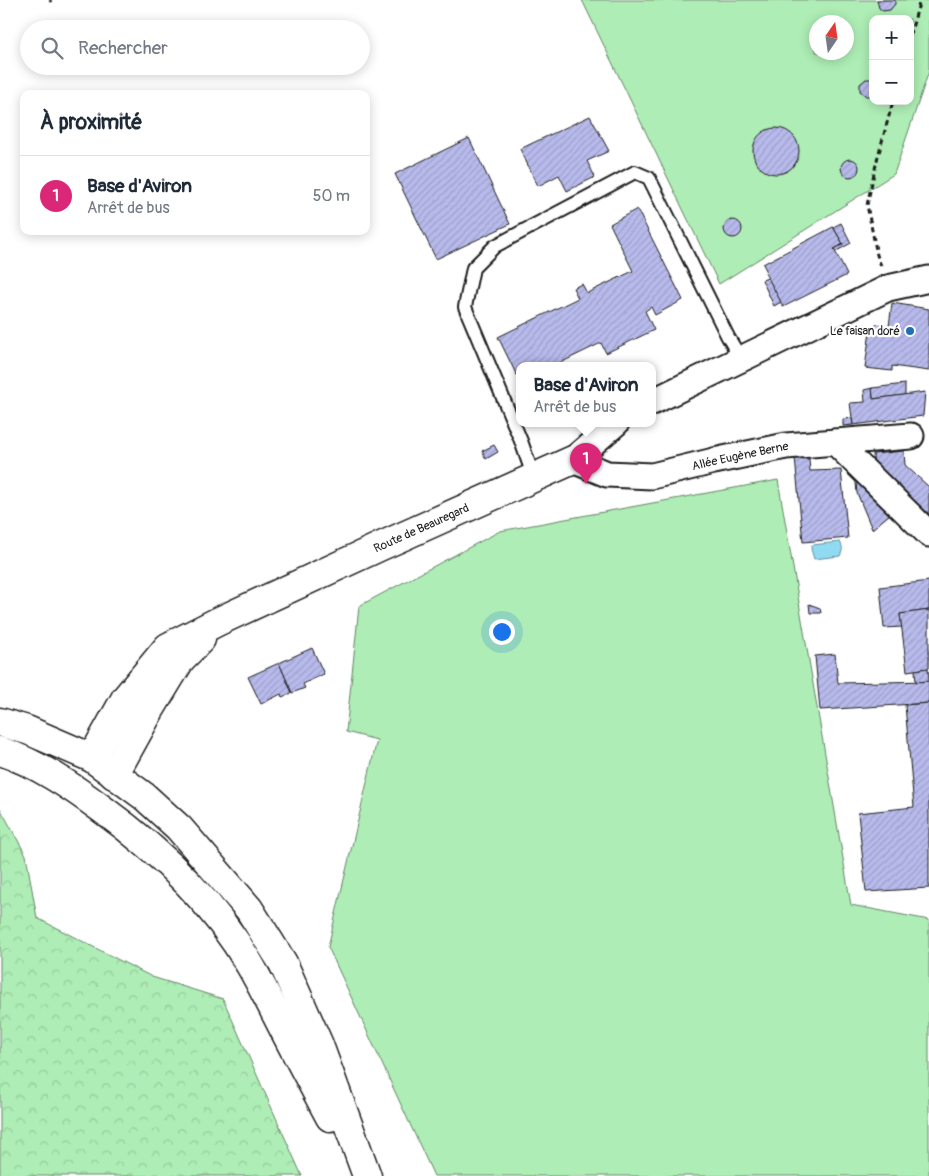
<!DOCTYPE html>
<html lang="fr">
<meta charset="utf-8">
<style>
:root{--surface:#fff;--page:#f2f2f3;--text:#1f2937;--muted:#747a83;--line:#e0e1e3;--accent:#db2777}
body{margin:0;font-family:Pangolin,sans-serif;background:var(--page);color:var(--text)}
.controls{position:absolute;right:15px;top:15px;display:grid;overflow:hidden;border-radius:10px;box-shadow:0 2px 12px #0003}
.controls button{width:45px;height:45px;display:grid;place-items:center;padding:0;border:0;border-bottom:1px solid var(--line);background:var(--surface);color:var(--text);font:25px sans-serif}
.compass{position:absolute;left:809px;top:15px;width:45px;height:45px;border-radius:50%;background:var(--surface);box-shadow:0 2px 12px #0003;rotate:13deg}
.you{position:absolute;left:501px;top:631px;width:18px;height:18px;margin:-12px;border:4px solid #fff;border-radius:50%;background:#1a73e8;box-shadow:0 0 0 8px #1a73e833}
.badge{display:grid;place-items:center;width:32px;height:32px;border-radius:50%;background:var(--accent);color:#fff;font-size:16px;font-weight:700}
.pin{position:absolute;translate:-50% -41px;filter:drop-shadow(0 1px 2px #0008)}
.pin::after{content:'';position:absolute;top:26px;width:18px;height:15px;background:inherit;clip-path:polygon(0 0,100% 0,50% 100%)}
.popup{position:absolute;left:516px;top:362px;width:140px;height:65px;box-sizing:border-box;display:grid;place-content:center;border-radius:10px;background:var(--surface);filter:drop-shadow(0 1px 4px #0005);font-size:16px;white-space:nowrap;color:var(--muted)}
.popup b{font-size:19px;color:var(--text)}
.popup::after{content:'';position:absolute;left:50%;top:100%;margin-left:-10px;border:10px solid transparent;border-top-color:var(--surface)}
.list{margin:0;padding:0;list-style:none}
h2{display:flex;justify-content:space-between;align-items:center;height:65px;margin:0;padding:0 20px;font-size:21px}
h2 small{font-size:16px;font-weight:400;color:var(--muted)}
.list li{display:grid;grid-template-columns:32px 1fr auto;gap:15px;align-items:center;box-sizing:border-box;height:80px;padding:0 20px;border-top:1px solid var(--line)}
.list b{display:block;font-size:19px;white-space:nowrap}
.list p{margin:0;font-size:16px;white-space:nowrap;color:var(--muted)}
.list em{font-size:16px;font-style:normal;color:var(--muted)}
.icon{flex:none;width:28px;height:28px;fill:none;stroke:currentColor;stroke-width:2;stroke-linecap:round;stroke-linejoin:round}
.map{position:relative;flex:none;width:929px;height:1176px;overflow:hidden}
.search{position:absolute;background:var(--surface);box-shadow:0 2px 12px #0003;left:20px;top:20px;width:350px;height:55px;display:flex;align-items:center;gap:12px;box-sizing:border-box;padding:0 18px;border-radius:28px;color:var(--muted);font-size:19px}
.panel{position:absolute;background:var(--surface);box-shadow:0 2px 12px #0003;left:20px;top:90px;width:350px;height:145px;border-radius:10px}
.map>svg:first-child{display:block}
.grass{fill:#aeedb5;stroke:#658468;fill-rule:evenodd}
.forest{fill:url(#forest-crowns);stroke:#658468}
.water{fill:#91dbf2;stroke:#628f9c}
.building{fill:url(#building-hatch);stroke:#1c1c1c}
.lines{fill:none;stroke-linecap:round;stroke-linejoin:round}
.service-casing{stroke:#1c1c1c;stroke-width:16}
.minor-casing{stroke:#1c1c1c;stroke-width:29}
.tertiary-casing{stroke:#1c1c1c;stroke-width:31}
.primary-casing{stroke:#1c1c1c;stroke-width:31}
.path{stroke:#1c1c1c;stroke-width:3;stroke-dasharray:5 4;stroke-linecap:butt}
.service{stroke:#fff;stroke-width:12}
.minor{stroke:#fff;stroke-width:25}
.tertiary{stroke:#fff;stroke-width:28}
.primary{stroke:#fff;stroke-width:28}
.poi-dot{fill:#1f6fb2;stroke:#fff;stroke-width:2}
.labels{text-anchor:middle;stroke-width:4.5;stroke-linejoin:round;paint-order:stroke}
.poi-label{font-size:12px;fill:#1c1c1c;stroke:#fff;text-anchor:end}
.street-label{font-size:12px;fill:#1c1c1c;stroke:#fff}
</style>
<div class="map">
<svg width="929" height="1176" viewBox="0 0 929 1176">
<defs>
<pattern id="forest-crowns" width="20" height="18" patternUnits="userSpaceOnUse" patternTransform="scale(1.25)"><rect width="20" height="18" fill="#aeedb5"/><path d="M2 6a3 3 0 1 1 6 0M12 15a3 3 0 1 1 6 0" fill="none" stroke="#95cb9b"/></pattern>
<pattern id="building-hatch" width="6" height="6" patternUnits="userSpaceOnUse" patternTransform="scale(1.25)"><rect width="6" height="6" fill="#b7baeb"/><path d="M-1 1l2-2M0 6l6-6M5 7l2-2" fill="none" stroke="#9d9fc9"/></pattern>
</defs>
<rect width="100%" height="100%" fill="#fff"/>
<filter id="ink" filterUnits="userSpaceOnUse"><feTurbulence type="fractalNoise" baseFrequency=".02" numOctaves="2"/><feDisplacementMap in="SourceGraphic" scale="10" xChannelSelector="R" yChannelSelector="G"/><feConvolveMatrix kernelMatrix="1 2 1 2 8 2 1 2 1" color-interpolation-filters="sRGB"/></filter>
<g filter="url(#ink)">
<!-- grass -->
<g class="grass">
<path d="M582 0H929V71L894 174 719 284ZM873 19H910V101H873ZM816 22H846V52H816Z"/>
<path d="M778 480 851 905 929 920V1176H434L328 947 377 740 346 732 359 606 500 531Z"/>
</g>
<!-- forest -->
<path class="forest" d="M0 808 26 855 37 918 152 977 223 999 302 1176H0Z"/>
<!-- water -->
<path class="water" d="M840 542C843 547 843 550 840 556L814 559 811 549 812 545Z"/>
<!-- building -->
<g class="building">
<path d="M877 0H895V4L890 10 883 11 879 8Z"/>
<path d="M866 79H873V95L871 96H866L860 91V84Z"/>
<path d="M590 116 609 151 587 161 595 177 567 191 559 175 538 186 520 149Z"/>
<circle cx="776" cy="151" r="23"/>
<path d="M469 138 510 224 436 259 395 174Z"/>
<circle cx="850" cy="168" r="9"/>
<path d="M637 209 683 300 655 315 651 307 645 311 654 330 606 353 601 343 556 365H520V382L498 337 578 298 573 288 582 284 587 293 633 271 610 224Z"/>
<circle cx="733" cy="229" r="9"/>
<path d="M841 223 851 243 835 252 834 249 843 244 833 227Z"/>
<path d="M833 227 843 244 834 249 847 275 783 307 765 273 767 272 763 264Z"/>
<path d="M768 278 781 302 774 306 762 280Z"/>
<path d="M892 303 929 309V371L892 366V371L865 368 870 331 877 324 889 326Z"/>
<path d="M905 384V395L873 399 872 388Z"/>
<path d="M872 388 873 399 925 392 923 416 853 425 850 403 865 402 864 390Z"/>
<path d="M852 418 853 425 843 426V419Z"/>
<path d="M494 445 498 452 486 459 482 451Z"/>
<path d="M904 451 905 465 929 487V519L874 468 873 454Z"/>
<path d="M795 458 809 459 810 471 841 470 848 538 803 542Z"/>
<path d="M855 473 895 510 872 529 857 493Z"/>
<path d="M929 581V610L900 614 902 627 884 628 880 587Z"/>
<path d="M809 604 820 608 821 613H810Z"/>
<path d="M929 610V668L907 671 900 614Z"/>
<path d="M312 648 324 674 303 684 305 688 292 693 279 663Z"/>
<path d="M835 654 838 683 929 681V703L820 710 815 656Z"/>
<path d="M279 663 292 693 282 697 281 694 261 704 248 677Z"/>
<path d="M928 668 929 681 916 682 915 670Z"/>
<path d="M929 703V888L866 892 858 813 914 807 905 705Z"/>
</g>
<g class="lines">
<defs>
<path id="service" d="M534 478 521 441 465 307 473 268 495 246 635 172 649 178 728 337 741 359"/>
<g id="minor">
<path d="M652 402 888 288 929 279"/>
<path id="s1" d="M616 423 573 460 607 474 652 476 714 461 786 446 911 436"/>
<path d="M835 442 929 534"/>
</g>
<g id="tertiary">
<path id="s2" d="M92 758 125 699 168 647 217 622 379 547 573 460"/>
<path d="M114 775 150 710 181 659 201 639"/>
</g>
<g id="primary">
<path d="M0 722 27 730 92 758 145 797 179 828 249 909 283 963 319 1045 367 1176"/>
<path d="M0 751C37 763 71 786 102 809 160 851 214 903 250 965 260 982 268 999 277 1016 294 1050 312 1083 330 1117"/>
</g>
</defs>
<!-- service casing -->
<use href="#service" class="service-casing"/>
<!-- minor casing -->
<use href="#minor" class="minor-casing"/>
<!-- tertiary casing -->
<use href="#tertiary" class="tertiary-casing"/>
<!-- primary casing -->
<use href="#primary" class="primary-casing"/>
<!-- path -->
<g class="path">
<path d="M50 2 51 0"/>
<path d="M910 35 920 0"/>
<path d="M881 266 877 255 867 205 877 160 893 101"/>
</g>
<!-- service -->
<use href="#service" class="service"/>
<!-- minor -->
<use href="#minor" class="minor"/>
<!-- tertiary -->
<use href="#tertiary" class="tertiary"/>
<!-- primary -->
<use href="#primary" class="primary"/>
</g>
</g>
<!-- markers -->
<circle class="poi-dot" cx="910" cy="331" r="5"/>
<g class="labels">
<!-- poi labels -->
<g class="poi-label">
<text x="900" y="335">Le faisan doré</text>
</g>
<!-- street labels -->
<g class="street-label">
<text dy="4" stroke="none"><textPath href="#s1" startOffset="229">Allée Eugène Berne</textPath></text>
<text dy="4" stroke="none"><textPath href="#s2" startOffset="415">Route de Beauregard</textPath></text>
</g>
</g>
</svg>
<div class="controls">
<button>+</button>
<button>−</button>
</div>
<svg class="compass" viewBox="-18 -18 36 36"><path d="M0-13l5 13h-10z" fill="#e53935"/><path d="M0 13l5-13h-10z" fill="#747a83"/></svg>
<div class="you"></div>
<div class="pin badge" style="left:586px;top:484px">1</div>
<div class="popup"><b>Base d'Aviron</b>Arrêt de bus</div>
<div class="search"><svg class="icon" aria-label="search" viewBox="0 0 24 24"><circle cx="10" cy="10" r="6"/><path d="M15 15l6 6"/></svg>Rechercher</div>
<section class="panel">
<h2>À proximité<small></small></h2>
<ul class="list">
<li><span class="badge">1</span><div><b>Base d'Aviron</b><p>Arrêt de bus</p></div><em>50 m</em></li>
</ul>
</section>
</div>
